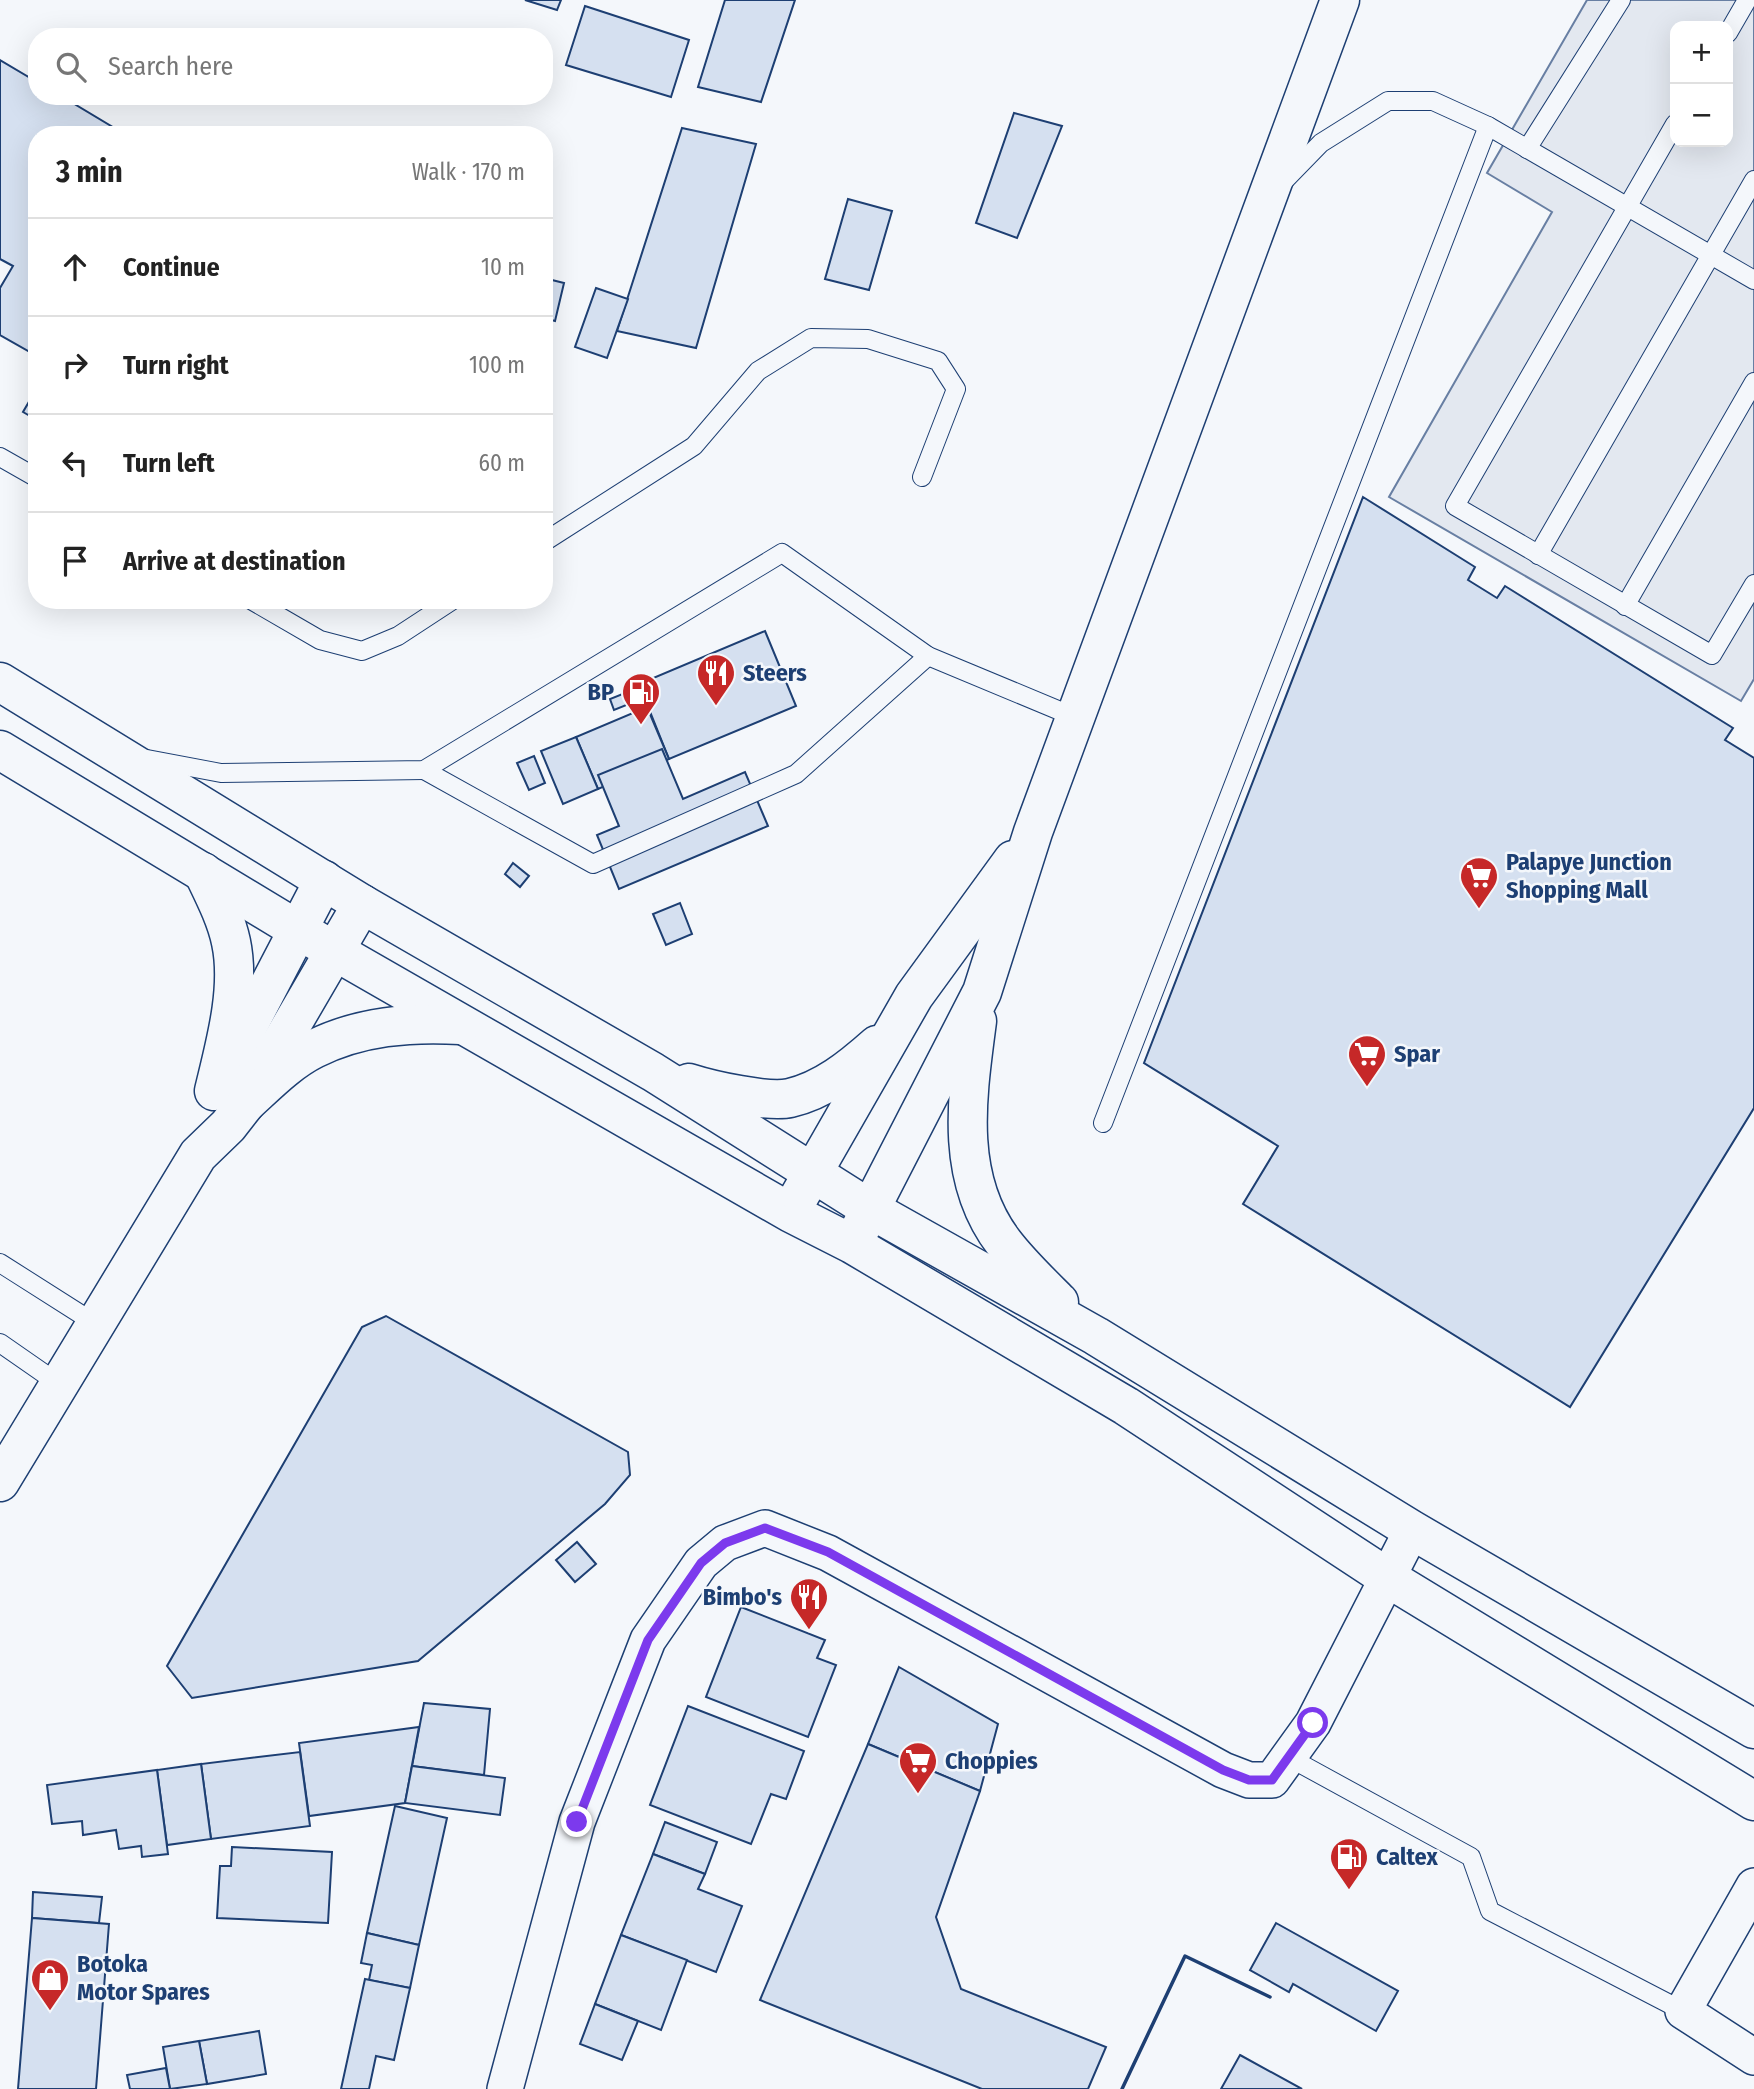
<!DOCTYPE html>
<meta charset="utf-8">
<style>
:root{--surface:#fff;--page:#f6f6f6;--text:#222;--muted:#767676;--line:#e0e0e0}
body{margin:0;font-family:"Fira Sans Condensed",sans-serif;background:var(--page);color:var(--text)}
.controls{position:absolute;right:21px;top:21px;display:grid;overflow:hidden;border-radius:14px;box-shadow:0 7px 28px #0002}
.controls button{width:63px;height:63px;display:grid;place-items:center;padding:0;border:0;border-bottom:2px solid var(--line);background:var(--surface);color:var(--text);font:35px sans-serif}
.stop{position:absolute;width:21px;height:21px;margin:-16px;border:5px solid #7c3aed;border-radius:50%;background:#fff}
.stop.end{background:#7c3aed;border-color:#fff;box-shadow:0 2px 7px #0008}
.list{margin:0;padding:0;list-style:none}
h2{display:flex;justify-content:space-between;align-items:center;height:91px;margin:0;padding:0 28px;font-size:30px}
h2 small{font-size:23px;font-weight:400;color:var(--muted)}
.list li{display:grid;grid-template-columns:46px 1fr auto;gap:21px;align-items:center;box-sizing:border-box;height:98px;padding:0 28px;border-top:2px solid var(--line)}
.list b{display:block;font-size:26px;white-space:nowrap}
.list em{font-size:23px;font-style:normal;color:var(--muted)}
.icon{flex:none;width:38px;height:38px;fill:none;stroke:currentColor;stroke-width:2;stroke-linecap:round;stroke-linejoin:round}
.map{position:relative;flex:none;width:1754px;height:2089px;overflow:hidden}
.search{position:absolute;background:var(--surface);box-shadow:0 7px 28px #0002;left:28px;top:28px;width:525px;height:77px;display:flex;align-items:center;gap:18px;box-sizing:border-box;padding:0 24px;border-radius:28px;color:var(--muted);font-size:26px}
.panel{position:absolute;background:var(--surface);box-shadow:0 7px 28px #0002;left:28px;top:126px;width:525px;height:483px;border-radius:28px}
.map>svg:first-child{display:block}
.parking{fill:#e3e8f0;stroke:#687fa3;stroke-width:2;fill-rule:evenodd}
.building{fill:#d5e0f0;stroke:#1d3f73;stroke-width:2}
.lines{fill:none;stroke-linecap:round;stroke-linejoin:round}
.service-casing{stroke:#1d3f73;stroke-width:20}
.minor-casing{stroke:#1d3f73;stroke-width:38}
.tertiary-casing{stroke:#1d3f73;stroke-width:41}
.trunk-casing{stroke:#1d3f73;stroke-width:41}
.service{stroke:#f4f7fb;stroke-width:18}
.minor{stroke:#f4f7fb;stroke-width:35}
.tertiary{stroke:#f4f7fb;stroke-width:38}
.trunk{stroke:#f4f7fb;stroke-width:38}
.wall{stroke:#1d3f73;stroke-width:3.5}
.route{stroke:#7c3aed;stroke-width:9}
.labels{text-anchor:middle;stroke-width:5;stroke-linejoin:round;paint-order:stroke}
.poi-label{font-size:24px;font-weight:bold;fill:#1d3f73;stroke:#f4f7fb;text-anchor:start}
</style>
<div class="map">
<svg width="1754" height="2089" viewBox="0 0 1754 2089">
<rect width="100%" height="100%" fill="#f4f7fb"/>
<!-- parking -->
<path class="parking" d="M1587 0H1754V679L1741 701 1389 497 1552 212 1487 173ZM1675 26H1728V142H1675Z"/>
<!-- building -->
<g class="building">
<path d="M525 0H561L557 10Z"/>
<path d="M725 0H795L761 102 698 87Z"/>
<path d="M585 6 689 40 671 97 566 65Z"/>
<path d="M0 60 37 82V96H61L126 135H37V356L0 335V288L13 266 0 259Z"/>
<path d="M1014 113 1062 126 1017 238 976 223Z"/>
<path d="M682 128 756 144 696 348 617 331Z"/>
<path d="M848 199 892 211 869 290 825 279Z"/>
<path d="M544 278 564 283 555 321 544 318Z"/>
<path d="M596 288 628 299 607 358 575 347Z"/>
<path d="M37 388V420L23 412Z"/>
<path d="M1363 497 1475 567 1468 580 1497 598 1505 586 1733 728 1725 740 1754 758V1108L1570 1407 1243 1204 1278 1146 1144 1063Z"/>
<path d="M765 631 796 706 669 759 639 684Z"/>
<path d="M625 693 629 704 614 710 610 699Z"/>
<path d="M647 707 669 759 598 789 576 737Z"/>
<path d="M576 737 598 789 563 804 541 751Z"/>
<path d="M662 749 683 799 745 772 768 826 619 889 597 835 619 826 598 775Z"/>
<path d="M534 756 545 783 529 790 517 763Z"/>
<path d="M513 863 529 876 520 887 505 874Z"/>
<path d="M680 903 692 934 666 945 653 914Z"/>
<path d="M386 1316 628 1452 630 1475 605 1504 418 1661 192 1698 167 1666 362 1327Z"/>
<path d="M577 1542 596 1564 575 1582 556 1560Z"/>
<path d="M741 1607 825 1640 817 1658 836 1665 808 1737 706 1697Z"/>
<path d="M899 1667 998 1724 980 1791 868 1744Z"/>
<path d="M424 1703 490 1709 484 1775 412 1766Z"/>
<path d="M688 1706 804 1751 786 1799 771 1794 751 1844 650 1805Z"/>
<path d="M419 1727 405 1803 309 1816 299 1743Z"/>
<path d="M868 1744 980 1791 936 1917 961 1989 1106 2047 1088 2089H982L760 2000Z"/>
<path d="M300 1752 310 1826 211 1839 201 1764Z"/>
<path d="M201 1764 211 1839 167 1845 157 1770Z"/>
<path d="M412 1766 505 1778 500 1815 405 1803Z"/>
<path d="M157 1770 168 1854 142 1857 141 1846 119 1849 116 1830 83 1835 82 1821 52 1824 47 1785Z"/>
<path d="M395 1806 447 1818 419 1945 367 1933Z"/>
<path d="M665 1822 717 1842 705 1874 653 1854Z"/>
<path d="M232 1847 332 1852 328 1923 217 1918 220 1866H231Z"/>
<path d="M653 1854 705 1874 698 1889 742 1906 716 1972 621 1935Z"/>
<path d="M33 1892 102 1897 99 1923 32 1918Z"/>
<path d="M32 1918 109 1924 96 2089H18Z"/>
<path d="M1276 1923 1398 1991 1376 2031 1293 1984 1289 1992 1250 1970Z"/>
<path d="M367 1933 419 1945 410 1988 369 1980 372 1965 361 1963Z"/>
<path d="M621 1935 687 1960 661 2030 595 2004Z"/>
<path d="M365 1979 410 1988 394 2060 376 2056 369 2089H341Z"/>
<path d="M595 2004 638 2021 622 2060 580 2044Z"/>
<path d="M259 2031 266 2074 207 2084 199 2041Z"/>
<path d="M199 2041 207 2084 170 2089 163 2047Z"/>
<path d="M1240 2055 1302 2089H1221Z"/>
<path d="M166 2068 170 2089H130L127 2075Z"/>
</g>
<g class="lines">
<defs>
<g id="service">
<path d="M1728 33 1747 0"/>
<path d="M1675 124 1455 506 1712 655 1754 584"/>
<path d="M1527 149 1621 0"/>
<path d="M1283 182 1321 143 1388 101H1433L1488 126 1754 280"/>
<path d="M0 457 37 478"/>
<path d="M544 542 694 446 758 371 811 338 868 339 938 361 956 389 922 477"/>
<path d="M1538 555 1754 180"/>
<path d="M251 600 320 640 362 651 398 636 453 600"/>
<path d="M1625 606 1754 382"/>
<path d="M147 759 221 773 424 770 782 553 928 656 1077 718"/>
<path d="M424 770 593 864 796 774 928 656"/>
<path d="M1103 1123 1488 126"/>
<path d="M0 1263 96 1324"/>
<path d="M0 1343 59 1384"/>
<path d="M1290 1758 1471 1857 1490 1911 1683 2011"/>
</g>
<g id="minor">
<path d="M1754 1886 1683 2011 1754 2057"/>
<path d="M505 2089 577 1822 648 1640 701 1563 725 1543 765 1528 828 1553 1223 1770 1249 1780H1272L1313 1723 1412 1530"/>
</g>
<g id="tertiary">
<path d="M225 1070 324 880"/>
<path d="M0 1482 198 1155 228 1126 246 1103 362 904"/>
</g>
<g id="trunk">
<path d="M0 682 362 904 653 1072 870 1209 1096 1336 1412 1530 1754 1729"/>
<path d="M0 750 298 930 791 1213 852 1244 1126 1406 1388 1578 1754 1801"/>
<path d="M203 872C214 895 226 918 231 942 241 989 225 1045 214 1091"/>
<path d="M977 1021C967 1097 954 1178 1004 1243 1020 1264 1040 1283 1059 1302"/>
<path d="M689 1083C711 1090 768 1103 790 1098 824 1090 851 1068 877 1045"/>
<path d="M246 1103C267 1084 288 1062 314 1049 360 1026 410 1022 461 1025"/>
<path d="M800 1195 914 996 1013 860"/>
<path d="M858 1233 982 992 1033 832 1340 0"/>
</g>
</defs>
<!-- service casing -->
<use href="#service" class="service-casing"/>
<!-- minor casing -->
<use href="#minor" class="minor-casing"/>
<!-- tertiary casing -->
<use href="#tertiary" class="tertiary-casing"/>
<!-- trunk casing -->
<use href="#trunk" class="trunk-casing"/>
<!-- service -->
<use href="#service" class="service"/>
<!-- minor -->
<use href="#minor" class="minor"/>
<!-- tertiary -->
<use href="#tertiary" class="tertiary"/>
<!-- trunk -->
<use href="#trunk" class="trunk"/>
<!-- wall -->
<path class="wall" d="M1122 2089 1185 1956 1270 1997"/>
</g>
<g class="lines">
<!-- route -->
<path class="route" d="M577 1822 648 1640 701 1563 725 1543 765 1528 828 1552 1223 1770 1249 1780H1272L1313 1723"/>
</g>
<!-- icons -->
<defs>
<symbol id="restaurant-pin" viewBox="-11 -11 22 30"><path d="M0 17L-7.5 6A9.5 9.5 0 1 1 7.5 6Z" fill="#c62828" stroke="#f4f7fb"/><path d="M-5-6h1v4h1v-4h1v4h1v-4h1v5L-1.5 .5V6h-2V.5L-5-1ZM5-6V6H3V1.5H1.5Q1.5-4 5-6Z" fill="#fff"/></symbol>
<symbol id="fuel-pin" viewBox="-11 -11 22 30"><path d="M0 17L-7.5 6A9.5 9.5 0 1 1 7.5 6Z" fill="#c62828" stroke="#f4f7fb"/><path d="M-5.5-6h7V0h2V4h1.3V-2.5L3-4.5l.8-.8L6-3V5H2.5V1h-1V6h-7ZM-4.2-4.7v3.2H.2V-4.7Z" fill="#fff"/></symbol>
<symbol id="supermarket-pin" viewBox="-11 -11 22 30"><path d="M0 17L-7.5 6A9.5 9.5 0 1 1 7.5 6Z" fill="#c62828" stroke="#f4f7fb"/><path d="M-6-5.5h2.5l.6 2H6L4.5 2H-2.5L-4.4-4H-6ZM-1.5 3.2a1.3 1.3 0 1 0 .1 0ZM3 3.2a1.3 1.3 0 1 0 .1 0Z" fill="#fff"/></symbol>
<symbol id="shop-pin" viewBox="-11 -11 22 30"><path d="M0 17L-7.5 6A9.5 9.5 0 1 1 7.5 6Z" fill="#c62828" stroke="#f4f7fb"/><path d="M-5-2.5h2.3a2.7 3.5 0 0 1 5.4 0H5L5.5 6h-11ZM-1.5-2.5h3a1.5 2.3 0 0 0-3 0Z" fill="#fff"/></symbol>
</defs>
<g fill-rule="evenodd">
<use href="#restaurant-pin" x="694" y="651" width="44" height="60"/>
<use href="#fuel-pin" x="619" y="670" width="44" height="60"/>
<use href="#supermarket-pin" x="1457" y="854" width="44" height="60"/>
<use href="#supermarket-pin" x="1345" y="1032" width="44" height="60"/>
<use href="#restaurant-pin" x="787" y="1575" width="44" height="60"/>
<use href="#supermarket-pin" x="896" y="1739" width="44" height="60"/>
<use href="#fuel-pin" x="1327" y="1835" width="44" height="60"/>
<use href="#shop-pin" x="28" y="1956" width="44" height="60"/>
</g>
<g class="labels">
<!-- poi labels -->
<g class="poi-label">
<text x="743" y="681">Steers</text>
<text x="614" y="700" text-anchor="end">BP</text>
<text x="1506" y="870">Palapye Junction<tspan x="1506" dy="28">Shopping Mall</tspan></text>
<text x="1394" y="1062">Spar</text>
<text x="782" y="1605" text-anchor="end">Bimbo's</text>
<text x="945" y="1769">Choppies</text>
<text x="1376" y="1865">Caltex</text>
<text x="77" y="1972">Botoka<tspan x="77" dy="28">Motor Spares</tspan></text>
</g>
</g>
</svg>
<div class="controls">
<button>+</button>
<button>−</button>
</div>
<div class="stop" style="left:1313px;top:1723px"></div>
<div class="stop end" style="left:577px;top:1822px"></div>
<div class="search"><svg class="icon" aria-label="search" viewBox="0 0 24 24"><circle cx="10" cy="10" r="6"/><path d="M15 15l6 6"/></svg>Search here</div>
<section class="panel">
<h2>3 min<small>Walk · 170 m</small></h2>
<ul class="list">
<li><svg class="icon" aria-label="ahead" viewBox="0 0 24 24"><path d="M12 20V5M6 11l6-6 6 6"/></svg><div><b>Continue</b></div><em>10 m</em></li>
<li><svg class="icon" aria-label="right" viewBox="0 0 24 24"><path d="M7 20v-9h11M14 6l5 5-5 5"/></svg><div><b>Turn right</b></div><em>100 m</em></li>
<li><svg class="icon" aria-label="left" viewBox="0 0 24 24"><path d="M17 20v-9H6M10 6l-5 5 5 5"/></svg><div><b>Turn left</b></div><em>60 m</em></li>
<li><svg class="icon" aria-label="arrive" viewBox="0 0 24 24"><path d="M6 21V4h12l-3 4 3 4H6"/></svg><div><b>Arrive at destination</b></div></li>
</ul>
</section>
</div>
